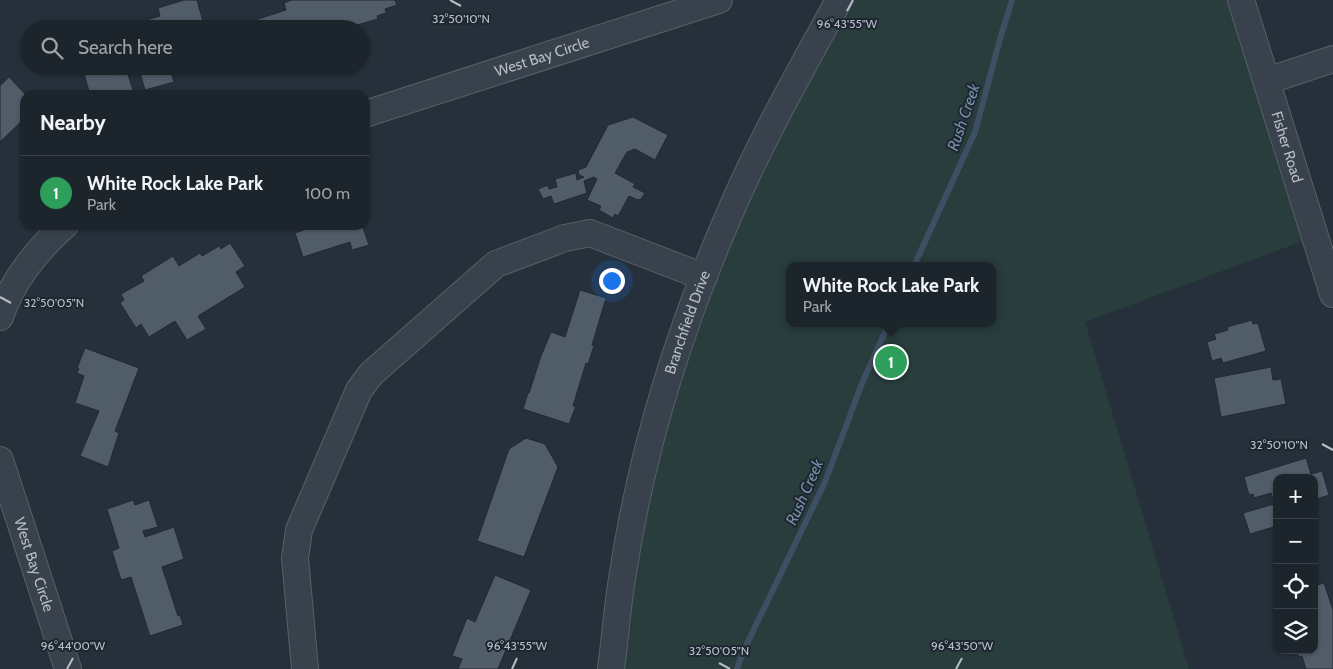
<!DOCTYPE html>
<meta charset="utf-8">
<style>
:root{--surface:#1c242c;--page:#293038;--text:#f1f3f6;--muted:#a0a4a9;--line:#3a4148;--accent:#92bbef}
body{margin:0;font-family:Cabin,sans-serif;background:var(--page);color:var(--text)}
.controls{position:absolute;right:15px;bottom:15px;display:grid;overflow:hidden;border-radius:10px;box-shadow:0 1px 4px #0004}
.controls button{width:45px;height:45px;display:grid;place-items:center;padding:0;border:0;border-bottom:1px solid var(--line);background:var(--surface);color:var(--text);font:25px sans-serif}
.you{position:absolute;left:611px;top:280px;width:18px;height:18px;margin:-12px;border:4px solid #fff;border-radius:50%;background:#1a73e8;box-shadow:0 0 0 8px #1a73e833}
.badge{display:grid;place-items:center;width:32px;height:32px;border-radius:50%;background:var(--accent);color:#fff;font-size:16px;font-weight:700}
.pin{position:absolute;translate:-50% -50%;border:2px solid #fff;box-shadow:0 1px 5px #0006}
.popup{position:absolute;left:786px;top:262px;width:210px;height:65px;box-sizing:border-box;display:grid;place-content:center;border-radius:10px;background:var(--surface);filter:drop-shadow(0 1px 4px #0005);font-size:16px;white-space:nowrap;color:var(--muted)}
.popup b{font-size:19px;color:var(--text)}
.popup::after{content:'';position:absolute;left:50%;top:100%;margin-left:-10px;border:10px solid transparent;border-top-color:var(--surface)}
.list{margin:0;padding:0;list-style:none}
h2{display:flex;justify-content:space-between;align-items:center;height:65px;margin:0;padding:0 20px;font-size:21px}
h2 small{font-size:16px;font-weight:400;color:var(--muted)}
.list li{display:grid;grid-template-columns:32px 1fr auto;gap:15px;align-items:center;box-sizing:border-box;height:75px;padding:0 20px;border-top:1px solid var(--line)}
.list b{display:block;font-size:19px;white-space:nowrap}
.list p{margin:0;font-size:16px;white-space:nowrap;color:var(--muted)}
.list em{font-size:16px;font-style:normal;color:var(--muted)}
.icon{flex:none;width:28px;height:28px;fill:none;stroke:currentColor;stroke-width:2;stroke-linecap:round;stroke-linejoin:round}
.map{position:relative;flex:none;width:1333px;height:669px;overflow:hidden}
.search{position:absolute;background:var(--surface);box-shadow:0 1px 4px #0004;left:20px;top:20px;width:350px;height:55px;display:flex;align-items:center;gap:12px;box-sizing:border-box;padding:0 18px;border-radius:28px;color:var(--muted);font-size:19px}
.panel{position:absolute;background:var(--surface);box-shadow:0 1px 4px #0004;left:20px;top:90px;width:350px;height:140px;border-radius:15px}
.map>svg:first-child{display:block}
.green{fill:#293d3d;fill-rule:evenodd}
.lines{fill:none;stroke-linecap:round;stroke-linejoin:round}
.stream{stroke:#3d4f63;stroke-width:6}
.building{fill:#515c69;stroke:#202933}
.minor-casing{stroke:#57606a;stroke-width:28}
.minor{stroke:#39424c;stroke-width:26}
.ticks{fill:none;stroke:#b5bdc7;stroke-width:2}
.labels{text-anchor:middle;stroke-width:4;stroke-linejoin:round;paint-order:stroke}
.street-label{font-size:15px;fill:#b5bdc7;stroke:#1e2731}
.water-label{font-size:16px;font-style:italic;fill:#788fa8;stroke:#1e2731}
.ticks-label{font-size:12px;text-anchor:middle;fill:#b5bdc7;stroke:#1e2731;stroke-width:4;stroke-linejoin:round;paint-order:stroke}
</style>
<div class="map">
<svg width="1333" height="669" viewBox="0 0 1333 669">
<rect width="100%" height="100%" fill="#26303b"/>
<!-- green -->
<path class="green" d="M851 0H1229L1303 241 1085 322 1189 669H622L636 562 651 489 673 402 714 278 748 196ZM790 266H992V323H790Z"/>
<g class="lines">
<!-- stream -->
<g class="stream">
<path d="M914 266 975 132 1000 39 1012 0"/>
<path d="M737 669 743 652 825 482 863 381 889 323"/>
</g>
</g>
<!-- building -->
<g class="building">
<path d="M184 0H197L205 29H115L160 16 158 8Z"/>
<path d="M292 0H395L397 5 385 9 386 13 377 16 378 19 343 29H258L255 20 286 10 284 3Z"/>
<path d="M82 66H113L115 75 127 71 134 94 129 95H90Z"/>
<path d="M138 66H169L174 82 145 90Z"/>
<path d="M9 77 26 95 25 121 24 119 0 142V86Z"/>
<path d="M633 117 668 135 655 160 635 149 627 152 615 173 635 184 633 187 645 193 641 199 638 200 629 196 618 216 615 214 613 218 599 210 601 206 587 200 597 179 594 177 584 181 587 193 554 204 551 196 543 199 538 189 548 185 549 189 557 187 555 179 576 173 577 180 584 177 579 175 578 170 586 167 608 125Z"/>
<path d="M319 225H362L369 245 352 250 350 242 303 257 295 233Z"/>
<path d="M230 243 245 266 236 272 245 287 198 316 206 329 187 340 175 321 149 337 141 324 136 328 120 303 124 300 121 294 144 281 141 276 173 256 179 266 200 253 202 256 219 246 221 249Z"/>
<path d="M580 290 606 298 592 345 594 346 588 364 586 363 573 406H576L569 424 523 409 528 393H529L541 356 551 332 565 337Z"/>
<path d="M1252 320 1253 324 1258 323 1266 351 1223 363 1221 358 1212 361 1207 342 1216 339 1214 334 1228 330 1227 327Z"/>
<path d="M85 348 139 368 115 431 119 433 108 467 80 456 99 411 75 403 84 376 77 373 79 368H77Z"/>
<path d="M1271 367 1273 380 1281 379 1286 404 1221 417 1214 378Z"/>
<path d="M526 438 545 444 558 467 524 557 477 541 509 449Z"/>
<path d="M1306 458 1311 474 1322 471 1329 495 1314 500V478H1277V526L1250 534 1243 513 1274 504 1271 493 1254 498 1253 494 1249 495 1244 477Z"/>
<path d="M133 500 135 505 149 500 158 527 143 531 145 537 174 527 184 559 162 567 178 616 180 615 183 625 150 636 131 577 121 580 112 551 119 548 107 509Z"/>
<path d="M495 575 531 590 498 669H458L462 659 452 656 467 618 475 622Z"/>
<path d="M1324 583 1333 610V669H1306L1302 656 1299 657 1296 650H1314V586Z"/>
</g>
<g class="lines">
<defs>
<g id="minor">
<path id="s1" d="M1241 0 1333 294"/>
<path d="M1267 81 1333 59"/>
<path id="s2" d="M365 114 719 0"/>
<path d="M0 317C12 281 37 250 65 225"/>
<path id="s3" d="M0 460 68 669"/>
<path d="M305 669 295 558 299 530 359 390 371 374 496 264 565 238 590 233 704 277"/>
<path id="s4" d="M611 669C615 639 617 609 622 579 641 451 680 326 732 208 763 136 802 68 839 0"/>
</g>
</defs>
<!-- minor casing -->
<use href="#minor" class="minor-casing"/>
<!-- minor -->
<use href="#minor" class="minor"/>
</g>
<!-- ticks -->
<path class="ticks" d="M450 0 461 6M847 11 853 0M0 297 11 303M1322 444 1333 450M719 663 730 669M67 669 73 658M512 669 517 658M956 669 962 658"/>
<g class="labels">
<!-- street labels -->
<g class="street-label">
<text dy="5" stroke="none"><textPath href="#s2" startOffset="186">West Bay Circle</textPath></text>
<text dy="5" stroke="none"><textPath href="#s1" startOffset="154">Fisher Road</textPath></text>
<text dy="5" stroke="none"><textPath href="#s4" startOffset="356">Branchfield Drive</textPath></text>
<text dy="5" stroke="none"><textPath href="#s3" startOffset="110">West Bay Circle</textPath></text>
</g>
<!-- water labels -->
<g class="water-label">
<text transform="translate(963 117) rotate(-71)" y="6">Rush Creek</text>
<text transform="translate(804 492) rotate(-66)" y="6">Rush Creek</text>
</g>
</g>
<g class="ticks-label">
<text x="461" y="23">32°50'10"N</text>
<text x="847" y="28">96°43'55"W</text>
<text x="54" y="307">32°50'05"N</text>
<text x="1279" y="449">32°50'10"N</text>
<text x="73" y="650">96°44'00"W</text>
<text x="517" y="650">96°43'55"W</text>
<text x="962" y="650">96°43'50"W</text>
<text x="719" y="655">32°50'05"N</text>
</g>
</svg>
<div class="controls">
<button>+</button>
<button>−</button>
<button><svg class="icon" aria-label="locate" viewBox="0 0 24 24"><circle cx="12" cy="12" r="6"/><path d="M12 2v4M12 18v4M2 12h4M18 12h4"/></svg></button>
<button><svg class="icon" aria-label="layers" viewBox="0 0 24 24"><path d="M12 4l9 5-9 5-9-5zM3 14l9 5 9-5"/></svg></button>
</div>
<div class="you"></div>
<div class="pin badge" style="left:891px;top:362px;background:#2e9e5b">1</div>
<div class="popup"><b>White Rock Lake Park</b>Park</div>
<div class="search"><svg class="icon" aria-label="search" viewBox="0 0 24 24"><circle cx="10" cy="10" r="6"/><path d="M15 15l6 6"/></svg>Search here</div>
<section class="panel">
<h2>Nearby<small></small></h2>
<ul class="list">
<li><span class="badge" style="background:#2e9e5b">1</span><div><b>White Rock Lake Park</b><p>Park</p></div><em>100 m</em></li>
</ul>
</section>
</div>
